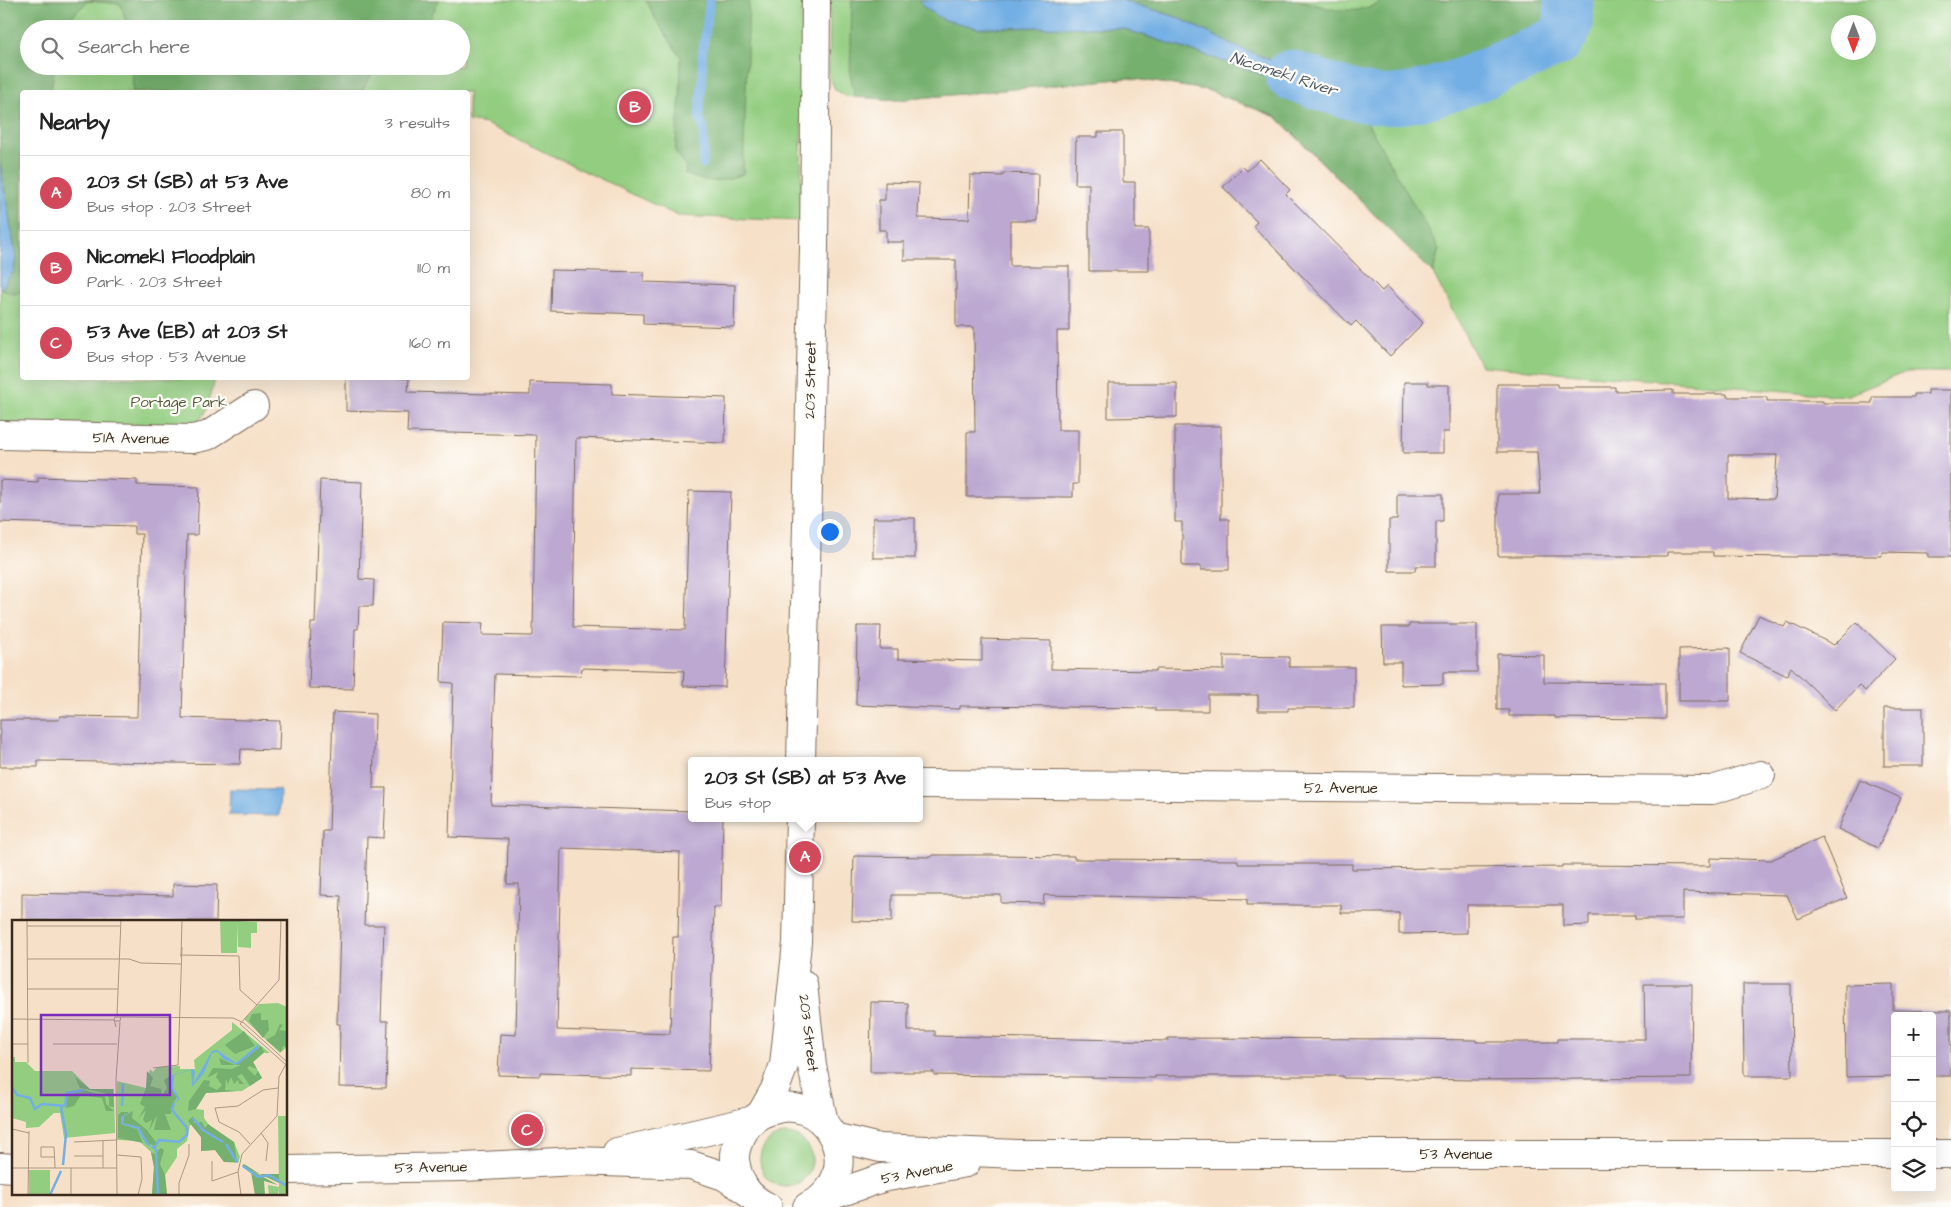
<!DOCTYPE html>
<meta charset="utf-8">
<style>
:root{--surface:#fff;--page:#f2f2f2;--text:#222;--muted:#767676;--line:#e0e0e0;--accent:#d1495b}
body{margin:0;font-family:"Architects Daughter",sans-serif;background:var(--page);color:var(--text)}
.controls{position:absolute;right:15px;bottom:15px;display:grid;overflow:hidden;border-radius:5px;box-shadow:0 5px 20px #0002}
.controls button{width:45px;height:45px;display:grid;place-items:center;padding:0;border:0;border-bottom:1px solid var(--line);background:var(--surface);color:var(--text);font:25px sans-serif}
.compass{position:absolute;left:1831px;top:15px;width:45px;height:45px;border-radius:50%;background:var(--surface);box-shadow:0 5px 20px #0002;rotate:180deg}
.you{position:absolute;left:829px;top:531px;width:18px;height:18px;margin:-12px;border:4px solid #fff;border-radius:50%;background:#1a73e8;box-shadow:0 0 0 8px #1a73e833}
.badge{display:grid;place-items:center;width:32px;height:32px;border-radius:50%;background:var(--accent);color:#fff;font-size:16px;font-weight:700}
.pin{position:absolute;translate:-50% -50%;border:2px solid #fff;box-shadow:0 1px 5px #0006}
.popup{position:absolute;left:688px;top:757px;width:235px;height:65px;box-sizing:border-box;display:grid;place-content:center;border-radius:5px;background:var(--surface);filter:drop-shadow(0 1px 4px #0005);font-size:16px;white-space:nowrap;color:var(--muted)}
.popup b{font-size:19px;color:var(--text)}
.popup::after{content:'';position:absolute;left:50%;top:100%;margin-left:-10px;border:10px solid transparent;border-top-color:var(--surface)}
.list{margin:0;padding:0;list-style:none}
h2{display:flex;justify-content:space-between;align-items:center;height:65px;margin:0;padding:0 20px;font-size:21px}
h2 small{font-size:16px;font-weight:400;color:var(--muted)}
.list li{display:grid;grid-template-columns:32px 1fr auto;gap:15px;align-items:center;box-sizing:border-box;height:75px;padding:0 20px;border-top:1px solid var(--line)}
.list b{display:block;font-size:19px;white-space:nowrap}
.list p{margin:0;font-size:16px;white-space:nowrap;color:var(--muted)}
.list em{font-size:16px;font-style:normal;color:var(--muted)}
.icon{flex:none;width:28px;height:28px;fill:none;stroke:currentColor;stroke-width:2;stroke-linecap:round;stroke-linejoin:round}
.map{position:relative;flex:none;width:1951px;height:1207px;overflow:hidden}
.search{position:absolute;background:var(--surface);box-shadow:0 5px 20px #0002;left:20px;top:20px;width:450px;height:55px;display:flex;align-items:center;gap:12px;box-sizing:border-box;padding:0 18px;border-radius:28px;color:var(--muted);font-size:19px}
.panel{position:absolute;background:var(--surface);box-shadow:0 5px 20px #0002;left:20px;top:90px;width:450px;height:290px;border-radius:5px}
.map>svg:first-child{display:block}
.green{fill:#93cd80;stroke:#677c4f;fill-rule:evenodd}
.forest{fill:#76b06e;stroke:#586d46}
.water{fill:#73afe4;stroke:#576c81}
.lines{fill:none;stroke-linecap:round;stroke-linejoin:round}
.stream{stroke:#73afe4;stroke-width:9}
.river{stroke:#73afe4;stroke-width:50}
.building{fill:#bca8d1;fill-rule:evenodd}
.minor-casing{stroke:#7c6a59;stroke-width:30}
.major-casing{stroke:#7c6a59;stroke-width:30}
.minor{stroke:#fff;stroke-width:28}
.major{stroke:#fff;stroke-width:28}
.labels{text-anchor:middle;stroke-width:4.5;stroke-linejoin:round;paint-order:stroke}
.street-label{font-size:15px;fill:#3b2a1e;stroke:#fdfcf7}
.park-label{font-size:15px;fill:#555b3b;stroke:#fdfcf7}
.water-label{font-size:16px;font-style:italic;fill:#4f5963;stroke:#fdfcf7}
.inset-river{fill:none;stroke:#73afe4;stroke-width:2.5}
.inset-road{fill:none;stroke:#ab9783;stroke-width:1}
.view{fill:#7b2cbf;fill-opacity:0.15;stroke:#7b2cbf;stroke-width:2.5}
.inset-edge{fill:none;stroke:#3b2a1e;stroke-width:2.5}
</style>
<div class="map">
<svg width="1951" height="1207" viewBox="0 0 1951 1207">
<rect width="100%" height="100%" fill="#fdfcf7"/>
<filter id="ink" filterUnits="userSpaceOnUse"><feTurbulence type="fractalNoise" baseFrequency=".02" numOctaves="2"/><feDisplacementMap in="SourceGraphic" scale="10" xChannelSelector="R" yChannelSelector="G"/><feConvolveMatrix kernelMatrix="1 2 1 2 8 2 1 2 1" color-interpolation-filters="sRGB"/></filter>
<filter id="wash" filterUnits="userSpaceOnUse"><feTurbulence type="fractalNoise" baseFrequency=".0096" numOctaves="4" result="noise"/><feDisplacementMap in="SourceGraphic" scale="20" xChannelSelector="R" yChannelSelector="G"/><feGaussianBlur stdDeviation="1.12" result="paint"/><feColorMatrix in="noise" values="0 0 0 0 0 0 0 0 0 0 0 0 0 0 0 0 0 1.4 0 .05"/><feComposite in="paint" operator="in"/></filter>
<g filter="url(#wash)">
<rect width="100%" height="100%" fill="#f6e0c7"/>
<!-- green -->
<g class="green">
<path d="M0 0H802L801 221 678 216 486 124 468 121V92H22V378H216C209 395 210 414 193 426L0 423ZM29 29H461V66H29Z"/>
<path d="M830 0H1951V372H1906L1846 396 1481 366 1433 273 1276 117 1207 90 1129 78 898 100 845 96 835 89 829 77ZM1838 22H1868V52H1838Z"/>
<circle cx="786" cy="1160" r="26"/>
</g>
<!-- forest -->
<g class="forest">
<path d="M0 0H439L428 23 421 29H128L121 4 88 1 59 29H29V66H54L51 92H22V292L13 293 1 289 14 271 16 257 0 163Z"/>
<path d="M646 0H749L743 174C719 182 709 184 685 174 688 165 681 159 675 152L680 97 681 57 656 20Z"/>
<path d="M852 0H920L924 7 1010 28 1042 27 1121 28 1247 69 1360 110 1439 249 1433 273 1277 117 1207 90 1129 78 898 100 855 97 850 74Z"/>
<path d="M1120 0H1298L1336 10H1356L1376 5 1383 0H1562L1563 11 1557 26 1545 33 1498 46 1461 64 1429 83 1413 90 1385 92 1355 89 1307 74 1237 47 1179 18Z"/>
<path d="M132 66H379L367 81 362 92H133Z"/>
</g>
<!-- water -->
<g class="water">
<path d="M920 0H1122L1179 18 1237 47 1307 74 1355 89 1360 110 1247 69 1121 28 1042 27 978 28 942 19 924 7Z"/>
<path d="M0 163 16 257 14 271 0 290Z"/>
<path d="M230 789 280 790 279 816 229 815Z"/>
</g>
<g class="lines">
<!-- stream -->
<path class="stream" d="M703 165 704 129 699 117 703 73 702 56 710 0"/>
<!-- river -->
<path class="river" d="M1290 75C1317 84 1345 95 1374 99 1425 107 1511 61 1558 41 1571 26 1570 19 1568 0"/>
</g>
<g id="blocks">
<!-- building -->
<g class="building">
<path d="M1098 132H1123V182H1135V229H1149V271H1089V184H1075L1076 137H1098Z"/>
<path d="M1260 159 1290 190 1286 194 1382 291 1387 286 1423 323 1390 356 1356 321 1351 326 1253 226 1257 222 1223 187 1243 167 1247 171Z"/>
<path d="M1003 173 1038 174 1037 221H1010V266H1069V331H1057L1058 430H1078V484H1073V497H967V432H975L974 327H956V260H904V242H886V230H879V200H885V182L919 183 918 218 969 219 970 175 1003 176Z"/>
<path d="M552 270 644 272V282L735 285 734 327 643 324V314L551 311Z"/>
<path d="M346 378H409L408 392 530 395V382L612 384V394L726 398 725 443 576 438 573 627 685 630 689 491 731 492 725 687 683 686 684 671 582 668 581 676 495 674 491 805 691 811V818H723L721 907H714L709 1071 631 1069V1076L540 1073V1076L498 1075 500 1034 516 1035 519 884H507L508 839 449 837 453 683 441 682 443 622 483 623 482 635 533 636 536 435 407 432 408 413 346 411ZM561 848 680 852 678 937H673L670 1034 557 1030Z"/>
<path d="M1404 382H1428V385H1449V432H1443V453H1403Z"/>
<path d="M1108 383H1177V417L1108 418Z"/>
<path d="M1497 384H1557V387H1615V391L1673 390V394H1727V397H1767V401H1823V403H1872V397H1914V394H1928V390H1951V557H1928V553L1882 552V556H1797V557L1713 556V552H1667V556H1498V494H1540L1537 452H1497ZM1728 455H1777L1774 499 1728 498Z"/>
<path d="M1175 426H1221V519H1229V570H1201V566H1182V522H1175Z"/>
<path d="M38 477 137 480V485L199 487 197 535H187L182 718 280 721 279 750 241 749 240 764 38 761V767H0V720H59L60 716 137 717 142 534H134V526L0 522V480L38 482Z"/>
<path d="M320 480 362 482 359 579 374 580 373 606H359L358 629H355L353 689 309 688 311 623H315Z"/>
<path d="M1397 494H1443V521H1436V566H1416L1415 571H1389V520H1397Z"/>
<rect x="873" y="518" width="42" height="40"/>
<path d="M1759 615 1784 627 1787 622 1834 645 1857 622 1895 659 1865 691 1859 685 1835 710 1791 667 1787 676 1740 653Z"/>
<path d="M1409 624H1477V672H1443V684L1401 685V662H1383L1382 627H1409Z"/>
<path d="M857 626H881L880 649H898V659L982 661V639L1051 641V669L1155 671 1156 669 1224 670V656L1289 657V667H1354V708H1288V711H1258V695H1208V711H1155V708L960 706V709L856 705Z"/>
<path d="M1730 648V701H1679V649Z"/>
<path d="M1497 654 1544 655V682L1665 683V719L1555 718V716H1509V710H1497Z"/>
<rect x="1884" y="708" width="39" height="58"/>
<path d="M333 712 375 714 373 788H386L384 838 367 837 364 925H384L381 1021H388L386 1088 339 1087 340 1024H337L341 896 321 895 323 831H329Z"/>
<path d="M1860 780 1901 798 1878 848 1838 829Z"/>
<path d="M1822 837 1847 898 1798 919 1787 895 1683 892V919H1635V915H1589V925L1563 926V905H1467V933L1399 934V913H1341V905H1247V899L1097 896 1044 895 1043 904 1001 903V895H892V922L852 921 854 856 932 857V855H988L1074 856V859L1238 860V864H1352V869L1562 867V865L1710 866V858L1771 860Z"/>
<path d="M173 884 217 885 216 921H22V893L173 896Z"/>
<path d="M1644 984H1692L1691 1078 1476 1080 1343 1078V1076H1155V1078L934 1075V1072H870L871 1002 908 1003V1031H935V1036L1168 1041V1038L1402 1039 1476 1040V1042H1558V1039H1645Z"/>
<path d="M1743 984H1791L1792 1076H1744Z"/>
<path d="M1893 984V1010L1951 1011V1076H1932V1016H1895V1076L1846 1077 1845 985Z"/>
</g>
</g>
</g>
<g filter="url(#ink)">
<use href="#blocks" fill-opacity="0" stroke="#7c6a59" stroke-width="1"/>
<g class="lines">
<defs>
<g id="minor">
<path d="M0 435 192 439 207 436 254 406"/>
<path d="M919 784 1712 790 1761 775"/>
<path d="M834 1137 880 1148 1017 1154H1895"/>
<path d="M617 1152 750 1121"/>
<path d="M1932 1154H1951"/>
<path d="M0 1167 14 1168"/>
<path d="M286 1170 463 1167 576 1161 691 1165 724 1176 744 1189"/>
<path d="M821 1199 882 1178 966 1163"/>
</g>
<g id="major">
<path d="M801 761 814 249 816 0"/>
<path d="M803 984 812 1066 824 1123"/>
<path d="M761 1114 775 1089 784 1065 797 943 800 818"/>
<path d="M768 1207C747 1197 738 1182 735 1160 734 1148 740 1138 746 1128 752 1119 759 1114 770 1111 823 1091 864 1163 820 1199 816 1202 811 1204 807 1207"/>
</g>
</defs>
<!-- minor casing -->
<use href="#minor" class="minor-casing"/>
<!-- major casing -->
<use href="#major" class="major-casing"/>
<!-- minor -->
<use href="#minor" class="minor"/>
<!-- major -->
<use href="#major" class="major"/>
</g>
</g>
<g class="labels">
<!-- street labels -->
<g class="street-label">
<text transform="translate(810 380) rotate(-89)" y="5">203 Street</text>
<text transform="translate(131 438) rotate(1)" y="5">51A Avenue</text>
<text x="1341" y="793">52 Avenue</text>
<text transform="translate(809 1033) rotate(83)" y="5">203 Street</text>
<text x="1456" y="1159">53 Avenue</text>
<text transform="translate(431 1167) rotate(-1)" y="5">53 Avenue</text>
<text transform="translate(917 1172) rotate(-11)" y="5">53 Avenue</text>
</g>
<!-- park labels -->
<g class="park-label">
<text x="179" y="407">Portage Park</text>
</g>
<!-- water labels -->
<g class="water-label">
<text transform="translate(1284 73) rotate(18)" y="6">Nicomekl River</text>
</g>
</g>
<!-- overview -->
<g transform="translate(12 920)">
<rect width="275" height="275" fill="#f6e0c7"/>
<path d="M208 0H265L227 1 245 2V13H239V28L226 27 225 2V33H209ZM266 83 275 87V127L268 133 232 99 247 84ZM220 102 258 133H252L241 142 250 158 230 171 194 173 184 189 192 190V198L200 209 222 222 228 237 226 243 212 242 203 230 189 231V217L182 205H178L175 221 165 229V237L153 255 155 275H140L142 247 139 232 127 221 105 220V161L134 168 138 149 141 152 145 147 168 146V149H183L182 140 220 110ZM0 137H3V142H14L23 151H60L78 169H102L103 213 52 218 48 193H42L27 207 14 208V202L0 198ZM266 196H275V275H267V269L266 275H257L256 265 267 267ZM17 250H38V275H17Z" fill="#93cd80"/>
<path d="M249 93V100H256L257 110 251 118 237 101 240 94ZM268 104 271 105 267 110 275 111V127L271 126 269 132 254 120 263 115ZM232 111 243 126 223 134 213 125ZM249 126 252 132 241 142 245 149 237 146 235 148 243 156 246 151 250 158 238 166 230 154 225 156 232 164H227L226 160 222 164 219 157 216 164 214 159 213 170 223 171 194 173 184 189 176 191 177 181 192 160 198 161 197 166 205 170 210 165 204 157 206 152 195 158 201 148 220 149 229 145H209L207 138 223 145ZM135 151 141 158 138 166 149 169 150 175 155 168 152 160 158 156 159 169 165 177 160 185 159 194H153L159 210H142L145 195 137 211 140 200 134 203 131 200 134 190 126 199 133 187 128 184 134 168ZM63 157 78 169H101L102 187 97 186V178L93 173 68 168ZM68 169 93 176 94 184 102 191H94L90 178 69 175 62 186 54 188 55 174ZM121 191 120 198 135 210 144 222 143 226 135 223 127 207 111 203 112 196ZM109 192H117L109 198V204L125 209 131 223 106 218V195ZM181 196 182 203 190 202 193 208 196 204 222 222 225 242H212L203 230 189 231V217L176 201ZM149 228 152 230 148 244 153 255 155 275H140L142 247 139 232 142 234ZM232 244 248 254H267V263L239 250 266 265 252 261 253 275H243L239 252 230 246Z" fill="#76b06e"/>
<path d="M247 124 246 129 225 145 211 139 206 132 200 133 192 153 180 167 179 150 162 155 161 168 168 179 160 185 166 179 159 169 160 155 181 149 183 152 181 164 200 131 205 130 224 143ZM119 192 111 197V203L127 207 139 227 146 223 143 230 134 224 125 209 109 204 110 196Z" fill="#73afe4"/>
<path class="inset-river" d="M0 167 5 175 18 178 23 189 30 184 53 186 55 173 72 170M110 186 111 164M49 187 54 214 51 245M181 198 191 210 211 222M214 224 225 242M144 225 147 220 167 222 175 215V208L160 190 162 183M144 229 146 275M231 246 246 257 257 255 275 266M38 275 49 251"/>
<path class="inset-road" d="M15 0 16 143M15 6H108M168 35 227 36 228 70 245 85M169 37 170 0M15 39H117L129 43 169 44M15 69H106M105 95 109 0M109 97 221 98 232 103 275 142M0 99 102 100M103 101H108L109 97H103L102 99 104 107M228 104 273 144M228 104 267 60 269 0M0 124H16M41 124H105M141 148 166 145 170 27M0 209 17 213M249 213 256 223 254 241M91 221V248M62 222 104 220M238 224 227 212 207 202 203 188 226 186 251 170 266 168M105 235 129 237 130 259 126 275M62 236H91M42 237H29V227H42L43 246V248M200 241V261L226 252M0 248H105M59 248V275M16 275 17 211M105 275 104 159 108 102M167 275V263L177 235V224M229 275 226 252 230 234 265 196 267 157 275 142"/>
<path class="view" d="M29 95H158V175H29Z"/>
<rect width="275" height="275" class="inset-edge"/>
</g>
</svg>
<div class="controls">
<button>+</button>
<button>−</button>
<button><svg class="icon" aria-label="locate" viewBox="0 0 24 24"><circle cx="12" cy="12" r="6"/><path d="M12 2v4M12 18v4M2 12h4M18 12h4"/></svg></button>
<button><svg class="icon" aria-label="layers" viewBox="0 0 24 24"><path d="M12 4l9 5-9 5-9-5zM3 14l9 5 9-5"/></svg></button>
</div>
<svg class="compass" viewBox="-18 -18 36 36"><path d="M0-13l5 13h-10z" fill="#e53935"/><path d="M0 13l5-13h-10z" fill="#767676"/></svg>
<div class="you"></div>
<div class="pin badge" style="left:805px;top:857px">A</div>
<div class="popup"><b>203 St (SB) at 53 Ave</b>Bus stop</div>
<div class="pin badge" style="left:635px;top:107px">B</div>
<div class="pin badge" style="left:527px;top:1130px">C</div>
<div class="search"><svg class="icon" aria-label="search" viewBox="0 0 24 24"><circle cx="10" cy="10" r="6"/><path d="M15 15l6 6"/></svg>Search here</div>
<section class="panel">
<h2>Nearby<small>3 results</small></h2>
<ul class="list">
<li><span class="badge">A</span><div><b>203 St (SB) at 53 Ave</b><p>Bus stop · 203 Street</p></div><em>80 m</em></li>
<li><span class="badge">B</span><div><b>Nicomekl Floodplain</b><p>Park · 203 Street</p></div><em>110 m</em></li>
<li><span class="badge">C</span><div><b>53 Ave (EB) at 203 St</b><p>Bus stop · 53 Avenue</p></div><em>160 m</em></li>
</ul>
</section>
</div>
